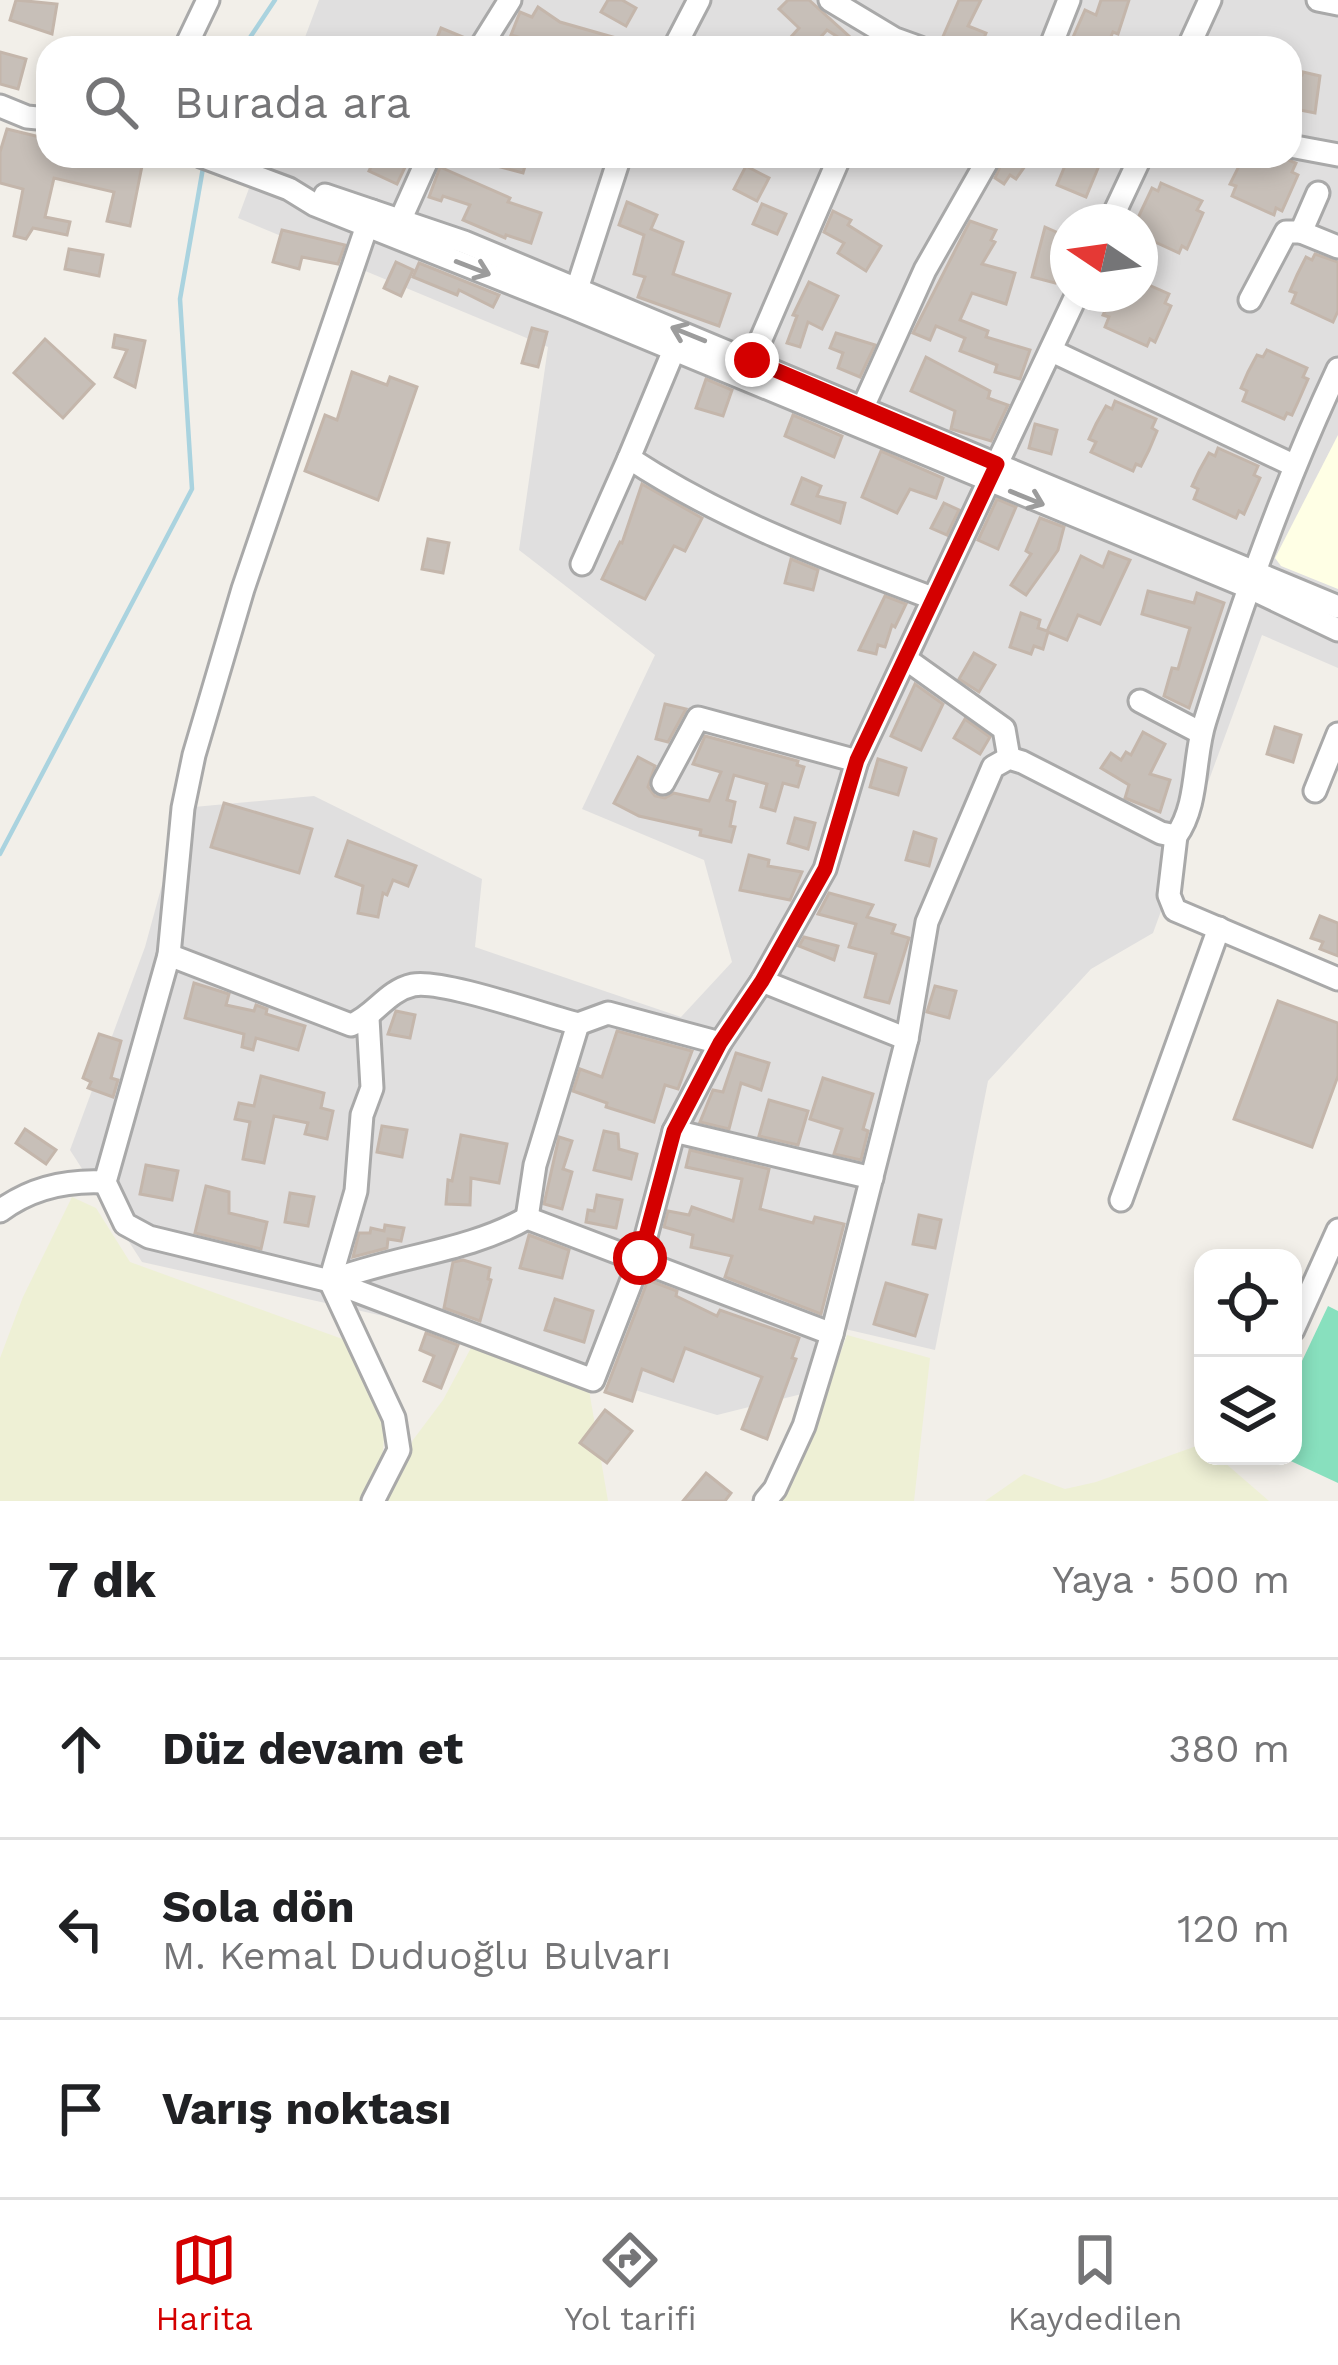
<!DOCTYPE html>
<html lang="tr">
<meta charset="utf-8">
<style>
:root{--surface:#fff;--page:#f6f6f6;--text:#202124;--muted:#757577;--line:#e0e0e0;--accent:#d40000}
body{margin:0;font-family:"Work Sans",sans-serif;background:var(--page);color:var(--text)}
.controls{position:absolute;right:36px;bottom:36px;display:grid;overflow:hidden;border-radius:24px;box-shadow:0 6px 18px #0003}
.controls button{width:108px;height:108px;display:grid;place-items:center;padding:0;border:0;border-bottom:3px solid var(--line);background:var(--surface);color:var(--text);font:60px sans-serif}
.compass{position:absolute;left:1050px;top:204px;width:108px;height:108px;border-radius:50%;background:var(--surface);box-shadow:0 6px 18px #0003;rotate:283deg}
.stop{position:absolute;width:36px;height:36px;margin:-27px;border:9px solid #d40000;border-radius:50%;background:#fff}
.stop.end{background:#d40000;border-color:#fff;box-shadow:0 3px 12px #0008}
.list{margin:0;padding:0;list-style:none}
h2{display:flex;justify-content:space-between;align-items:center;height:156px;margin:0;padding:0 48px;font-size:51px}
h2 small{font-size:39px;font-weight:400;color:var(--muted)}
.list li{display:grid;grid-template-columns:78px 1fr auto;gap:36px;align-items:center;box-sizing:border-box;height:180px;padding:0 48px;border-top:3px solid var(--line)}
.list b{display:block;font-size:45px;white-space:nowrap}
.list p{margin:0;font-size:39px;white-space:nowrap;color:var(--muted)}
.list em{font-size:39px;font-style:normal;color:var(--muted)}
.icon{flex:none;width:66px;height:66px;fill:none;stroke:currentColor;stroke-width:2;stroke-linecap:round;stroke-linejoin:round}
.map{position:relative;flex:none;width:1338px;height:1501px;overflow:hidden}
.search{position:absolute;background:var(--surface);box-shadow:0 6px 18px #0003;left:36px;right:36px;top:36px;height:132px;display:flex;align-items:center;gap:30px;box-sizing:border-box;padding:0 42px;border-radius:36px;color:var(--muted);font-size:45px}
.sheet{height:696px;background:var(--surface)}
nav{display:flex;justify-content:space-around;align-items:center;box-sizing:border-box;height:168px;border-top:3px solid var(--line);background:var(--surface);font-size:33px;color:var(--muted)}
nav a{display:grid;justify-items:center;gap:6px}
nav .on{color:var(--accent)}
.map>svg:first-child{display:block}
.residential{fill:#e0dfdf;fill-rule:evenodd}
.education{fill:#ffffe5}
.farmland{fill:#eef0d5}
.pitch{fill:#88e0be}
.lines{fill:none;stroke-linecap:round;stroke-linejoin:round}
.stream{stroke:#aad3df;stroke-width:4.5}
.building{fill:#c7bfb8;stroke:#c4b6ab;stroke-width:3}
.minor-casing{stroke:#a9a9a9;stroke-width:27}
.minor{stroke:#fff;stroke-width:21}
.oneway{stroke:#9c9c9c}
.route{stroke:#d40000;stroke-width:15}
</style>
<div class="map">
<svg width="1338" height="1501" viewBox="0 0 1338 1501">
<rect width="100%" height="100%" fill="#f2efe9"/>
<!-- residential -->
<path class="residential" d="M319 0H1338V668L1262 635 1153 933 1091 969 988 1081 935 1350 845 1329 814 1391 717 1415 419 1324 142 1262 70 1150 145 947 183 808 314 796 482 879 475 947 681 1017 732 962 704 860 582 809 655 655 519 550 548 347 238 218 261 156H1290V48H301ZM1068 222H1140V294H1068Z"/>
<!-- education -->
<path class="education" d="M1338 435V589L1281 566 1275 558Z"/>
<!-- farmland -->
<g class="farmland">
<path d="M72 1197 96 1208 130 1262 348 1341 385 1424 382 1462 361 1501H0V1358L23 1297Z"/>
<path d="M847 1335 930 1358 914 1501H777L828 1387Z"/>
<path d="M472 1346 589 1390 608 1501H387L413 1440 443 1400Z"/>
<path d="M1202 1444 1203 1456H1217L1269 1501H985L1024 1474 1065 1489 1096 1482Z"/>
</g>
<!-- pitch -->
<path class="pitch" d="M1328 1306 1338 1311V1483L1280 1456H1293V1380Z"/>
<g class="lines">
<!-- stream -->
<g class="stream">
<path d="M243 48 275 0"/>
<path d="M0 854 192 489 180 299 203 168"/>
</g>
</g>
<!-- building -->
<g class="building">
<path d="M16 0 57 4 52 34 10 20Z"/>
<path d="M608 0H622L636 8 626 26 601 12Z"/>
<path d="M788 0H809L851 38 847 43 827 30 811 48H781L799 28 779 9Z"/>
<path d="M959 0H981L968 26 986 33 980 48H938Z"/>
<path d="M1101 0H1129L1118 34 1113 32 1106 48 1070 44 1085 10 1096 15Z"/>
<path d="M538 7 560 22 637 44V48H558L511 35 520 12 532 17Z"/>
<path d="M441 28 468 39 465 48H433Z"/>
<path d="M0 52 26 59 18 89 0 84Z"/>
<path d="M1303 72 1320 76 1315 113 1290 108V73L1302 75Z"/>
<path d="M7 129 48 139V156H144L130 226 107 221 114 192 54 178 45 217 70 222 67 235 33 228 26 239 14 236 23 189 0 183V152Z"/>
<path d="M376 156H397L408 161 397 184 369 171Z"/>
<path d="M474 156H528L523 173 474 160Z"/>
<path d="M1005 156H1032L1016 179 1010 175 1004 184 995 178Z"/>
<path d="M1069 156H1103L1086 197 1057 185Z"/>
<path d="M1244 156H1279L1296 163 1292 172 1298 175 1282 211 1276 208 1274 215 1232 196 1236 186 1230 184Z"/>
<path d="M746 166 769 178 757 201 734 189Z"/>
<path d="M440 167 510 198 508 202 541 213 531 243 506 235 505 238 463 220 470 205 443 196 441 201 429 197Z"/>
<path d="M1161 183 1202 201 1197 210 1203 213 1187 249 1182 246 1179 253 1140 235V222H1136L1152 188 1158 191Z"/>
<path d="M627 202 657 215 651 229 683 242 673 274 730 294 719 326 638 297 645 277 634 274 644 235 619 225Z"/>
<path d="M762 204 786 214 777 234 753 224Z"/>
<path d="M833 211 851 220 848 225 881 246 866 271 838 253 844 243 824 232Z"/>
<path d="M970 221 996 230 991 240 995 242 982 264 1015 273 1006 304 972 293 960 320 988 331 986 337 1030 350 1020 379 995 372 997 365 960 351 965 338 936 326 930 340 913 333Z"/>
<path d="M1045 227 1065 236 1059 248 1064 250 1055 283 1032 277Z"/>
<path d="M282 230 345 245 338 264 302 257 299 269 273 262Z"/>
<path d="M69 249 103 255 99 276 65 269Z"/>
<path d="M1315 254 1338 262V311L1333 322 1292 303 1296 293 1290 291 1297 275 1306 257 1312 260Z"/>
<path d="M396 262 413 270 401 296 384 288Z"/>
<path d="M419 263 499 295 493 307 459 290 457 295 413 277Z"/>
<path d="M1140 281 1169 294 1165 303 1171 306 1155 342 1150 339 1147 346 1105 327 1109 317 1103 315 1113 294H1140Z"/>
<path d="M809 282 838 296 822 329 808 322 800 347 787 343 797 316 793 315Z"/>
<path d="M532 328 547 332 538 367 522 363Z"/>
<path d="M836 333 875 345 860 377 838 368 843 353 830 348Z"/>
<path d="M115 335 145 341 135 387 115 377 127 350 113 347Z"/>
<path d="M45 339 94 384 63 418 14 373Z"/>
<path d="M1267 350 1307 368 1303 377 1308 379 1298 402 1292 415 1287 413 1284 419 1243 401 1247 391 1241 388 1248 372 1257 355 1263 357Z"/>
<path d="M926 357 990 391 988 398 1008 405 991 441 951 429 955 411 911 391Z"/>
<path d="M352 372 387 385 390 377 417 387 378 500 305 471 325 415 337 420Z"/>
<path d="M706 379 732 390 723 416 696 408Z"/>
<path d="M1115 401 1156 419 1152 428 1157 431 1149 450 1141 466 1136 464 1133 471 1091 452 1096 442 1089 439 1096 424 1106 406 1112 409Z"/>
<path d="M793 415 842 436 834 457 785 436Z"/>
<path d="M1035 424 1057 430 1051 454 1029 448Z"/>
<path d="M1218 448 1258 466 1254 475 1260 478 1244 514 1239 511 1236 518 1194 499 1198 489 1192 486 1199 471 1209 453 1215 456Z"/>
<path d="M881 451 943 478 936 498 910 489 897 513 862 497Z"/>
<path d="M802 478 821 486 817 496 845 503 840 523 792 504Z"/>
<path d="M642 484 702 518 685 551 674 546 645 599 602 579 620 542 622 543Z"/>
<path d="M997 499 1016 507 998 549 978 540Z"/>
<path d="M944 503 959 510 947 535 931 528Z"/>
<path d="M1040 518 1064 527 1058 550 1026 595 1011 585 1031 554 1026 551Z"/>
<path d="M428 539 449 543 443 573 422 569Z"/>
<path d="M1109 552 1130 560 1100 624 1078 615 1067 640 1048 632 1043 649 1034 646 1031 654 1010 647 1021 613 1040 620 1038 628 1047 631 1081 556 1103 567Z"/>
<path d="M791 559 818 570 813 590 785 583Z"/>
<path d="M1148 591 1194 603 1197 593 1224 603 1189 708 1164 696 1172 668 1178 669 1190 628 1142 614Z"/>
<path d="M885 596 906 604 895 627 892 625 885 647 878 645 876 654 859 650Z"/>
<path d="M974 653 995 665 979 692 959 679Z"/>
<path d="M915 684 943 704 921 750 891 736Z"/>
<path d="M665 704 686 709 668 742 656 739Z"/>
<path d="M965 719 990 737 980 754 954 738Z"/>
<path d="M1275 727 1301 735 1293 762 1267 754Z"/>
<path d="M1143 732 1165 744 1150 774 1170 780 1160 812 1125 798 1129 785 1101 768 1111 753 1121 760 1126 752 1131 755Z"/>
<path d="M705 736 798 761 797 765 804 767 798 787 783 783 775 811 761 807 767 784 734 775 727 800 735 802 730 826 735 827 731 842 700 835 701 830 639 816 614 803 638 757 655 766 648 787 655 796 665 798 674 793 709 801 721 772 693 764Z"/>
<path d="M878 759 906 768 898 795 870 787Z"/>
<path d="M224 803 312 829 299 873 211 847Z"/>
<path d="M795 818 815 823 808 849 788 843Z"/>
<path d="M914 832 936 839 929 866 906 860Z"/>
<path d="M348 841 416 866 408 886 393 880 387 895 383 893 378 917 358 913 363 886 336 876Z"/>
<path d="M749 855 769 860 768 866 802 872 790 900 740 890Z"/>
<path d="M829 893 873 905 867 917 895 925 892 933 909 938 889 1003 865 997 876 954 849 947 856 924 818 914Z"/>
<path d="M1320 916 1338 923V956L1320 949 1323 942 1311 938Z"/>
<path d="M804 937 838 946 834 960 799 946Z"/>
<path d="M194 983 229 994 226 1005 254 1011 256 1005 267 1009 266 1014 305 1026 298 1050 256 1038 253 1050 242 1047 244 1034 185 1018Z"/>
<path d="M935 986 956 991 949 1018 927 1012Z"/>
<path d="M1278 1001 1338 1023V1076L1312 1147 1234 1119Z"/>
<path d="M396 1011 415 1015 410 1038 388 1034Z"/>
<path d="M617 1031 692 1051 678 1089 665 1085 654 1122 606 1107 607 1103 573 1091 580 1069 602 1077Z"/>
<path d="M99 1034 121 1041 111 1078 118 1080 113 1097 88 1088 91 1082 83 1078Z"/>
<path d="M736 1053 769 1063 761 1090 741 1083 729 1129 700 1122 713 1090 723 1092Z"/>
<path d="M261 1076 324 1093 321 1108 333 1111 327 1139 305 1134 308 1123 274 1116 264 1163 243 1159 250 1122 235 1119 239 1103 254 1106Z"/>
<path d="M823 1078 873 1094 863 1129 868 1131 861 1160 834 1154 842 1129 810 1119Z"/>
<path d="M769 1100 808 1111 798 1145 759 1136Z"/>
<path d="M382 1126 407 1130 402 1157 377 1152Z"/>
<path d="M25 1129 56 1150 46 1164 16 1143Z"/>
<path d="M604 1131 618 1134 619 1149 637 1154 631 1179 594 1170Z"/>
<path d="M461 1135 507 1144 499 1183 471 1178 470 1205 446 1204 448 1180 452 1181Z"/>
<path d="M559 1137 572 1141 563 1169 572 1172 562 1209 544 1204Z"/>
<path d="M690 1150 769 1169 760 1209 813 1223 815 1217 844 1224 821 1314 725 1277 732 1256 691 1247 693 1235 664 1227 668 1211 689 1215 692 1207 733 1221 742 1179 686 1167Z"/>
<path d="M146 1165 178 1171 172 1200 140 1194Z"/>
<path d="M206 1186 229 1192V1213L267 1222 261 1249 195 1233Z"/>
<path d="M290 1193 314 1197 308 1226 285 1222Z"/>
<path d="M597 1195 622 1200 616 1228 586 1222 588 1210 594 1211Z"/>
<path d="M919 1215 941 1220 935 1248 913 1244Z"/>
<path d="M385 1225 404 1228 401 1241 388 1239 387 1248 353 1257 359 1233H370L371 1228 384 1231Z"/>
<path d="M529 1235 569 1250 562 1278 520 1268Z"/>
<path d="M463 1260 490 1268 488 1279 491 1280 480 1321 444 1308 453 1262Z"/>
<path d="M648 1280 677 1291 676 1296 717 1316 720 1310 799 1338 792 1358 796 1359 767 1439 742 1429 762 1377 685 1348 673 1381 642 1369 632 1401 605 1392Z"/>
<path d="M886 1283 927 1295 915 1336 874 1324Z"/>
<path d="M555 1299 593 1311 584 1342 545 1330Z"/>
<path d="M426 1333 458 1345 441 1388 424 1381 434 1356 420 1350Z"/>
<path d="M605 1410 632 1431 607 1463 580 1443Z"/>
<path d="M706 1473 731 1493 725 1501H683Z"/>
</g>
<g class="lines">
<defs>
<g id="minor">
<path d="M830 0 895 39 920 48"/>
<path d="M1318 0 1338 4"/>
<path d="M185 48 208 0"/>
<path d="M480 48 510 0"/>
<path d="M674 48 699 0"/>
<path d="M1050 48 1069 0"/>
<path d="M1188 48 1210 0"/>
<path d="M0 106 27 117 48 119"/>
<path d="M1290 146 1338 155"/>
<path d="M201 156 289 189 315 205 571 307 1248 587 1338 630"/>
<path d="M325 195 464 242 1338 607"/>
<path d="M372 211 243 589 194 755 183 808 169 955 105 1182 125 1224 149 1237 330 1281 593 1380 640 1259 674 1131 720 1043 762 981 825 869 857 761 1077 294"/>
<path d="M1110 222 1141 156"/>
<path d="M395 232 429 156"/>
<path d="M1301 232 1318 193"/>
<path d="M577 289 620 156"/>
<path d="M1250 300 1286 232H1301L1338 247"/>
<path d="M674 350 629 458C723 520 828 559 932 598"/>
<path d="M1052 351 1293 465"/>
<path d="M752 360 840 156"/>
<path d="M863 407 925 270 990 156"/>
<path d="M582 564 629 458"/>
<path d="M906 659 1004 729 1009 758"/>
<path d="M1140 701 1201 733"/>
<path d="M663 783 698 718 857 761"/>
<path d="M1315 791 1338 734"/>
<path d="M1176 836 1169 895 1175 910 1338 979"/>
<path d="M169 955 351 1025C375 1016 386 991 413 985 441 979 543 1015 578 1024L535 1165 527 1218"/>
<path d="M762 981 907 1039"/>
<path d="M368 1018 372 1088 362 1115 356 1191 330 1281 394 1418 399 1450 373 1501"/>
<path d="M578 1024 608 1013 720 1043"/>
<path d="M674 1131 872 1178"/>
<path d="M1121 1200 1219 928"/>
<path d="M0 1211C32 1187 67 1180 105 1182"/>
<path d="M527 1218 832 1334"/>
<path d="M330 1281C394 1256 468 1252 527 1218"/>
<path d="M1293 1330 1338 1230"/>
<path d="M765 1501 775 1489 804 1426 832 1334 907 1039 927 922 993 767 1009 758 1022 762 1161 833 1176 836C1199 805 1193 757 1205 721 1243 600 1284 484 1338 369"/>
</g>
</defs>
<!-- minor casing -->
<use href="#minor" class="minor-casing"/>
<!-- minor -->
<use href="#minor" class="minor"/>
</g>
<!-- one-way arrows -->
<defs><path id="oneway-shaft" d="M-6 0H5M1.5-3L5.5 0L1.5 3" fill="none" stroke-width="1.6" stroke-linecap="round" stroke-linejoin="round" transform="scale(3)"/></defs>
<g class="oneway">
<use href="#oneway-shaft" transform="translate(473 268) rotate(21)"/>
<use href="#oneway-shaft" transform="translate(688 334) rotate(-158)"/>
<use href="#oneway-shaft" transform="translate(1027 498) rotate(22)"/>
</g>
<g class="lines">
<!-- route -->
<path class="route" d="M640 1258 674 1131 720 1043 762 981 825 869 857 760 997 464 752 360"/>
</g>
</svg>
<div class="controls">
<button><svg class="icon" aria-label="locate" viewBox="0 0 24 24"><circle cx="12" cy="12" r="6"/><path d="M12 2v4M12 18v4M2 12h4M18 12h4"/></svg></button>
<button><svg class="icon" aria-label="layers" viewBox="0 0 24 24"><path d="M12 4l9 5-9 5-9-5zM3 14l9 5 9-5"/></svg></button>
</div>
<svg class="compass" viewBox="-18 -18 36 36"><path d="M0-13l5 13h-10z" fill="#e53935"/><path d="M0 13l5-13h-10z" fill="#757577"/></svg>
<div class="stop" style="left:640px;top:1258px"></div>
<div class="stop end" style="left:752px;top:360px"></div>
<div class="search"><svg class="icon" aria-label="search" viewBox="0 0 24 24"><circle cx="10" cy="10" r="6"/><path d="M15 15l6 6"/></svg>Burada ara</div>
</div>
<section class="sheet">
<h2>7 dk<small>Yaya · 500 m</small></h2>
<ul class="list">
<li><svg class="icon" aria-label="ahead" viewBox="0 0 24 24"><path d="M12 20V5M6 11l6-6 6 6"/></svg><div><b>Düz devam et</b></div><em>380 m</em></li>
<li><svg class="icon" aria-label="left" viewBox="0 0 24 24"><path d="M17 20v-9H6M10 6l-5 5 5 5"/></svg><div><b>Sola dön</b><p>M. Kemal Duduoğlu Bulvarı</p></div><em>120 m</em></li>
<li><svg class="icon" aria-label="arrive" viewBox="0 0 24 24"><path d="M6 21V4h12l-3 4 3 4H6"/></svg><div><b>Varış noktası</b></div></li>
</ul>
</section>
<nav>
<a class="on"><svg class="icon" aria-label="map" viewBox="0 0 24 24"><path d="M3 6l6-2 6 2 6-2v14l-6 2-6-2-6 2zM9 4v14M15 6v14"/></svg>Harita</a>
<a><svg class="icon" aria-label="directions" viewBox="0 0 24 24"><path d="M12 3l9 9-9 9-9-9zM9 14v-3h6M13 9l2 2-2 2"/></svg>Yol tarifi</a>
<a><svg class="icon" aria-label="saved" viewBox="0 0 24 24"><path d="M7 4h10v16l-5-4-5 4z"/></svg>Kaydedilen</a>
</nav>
